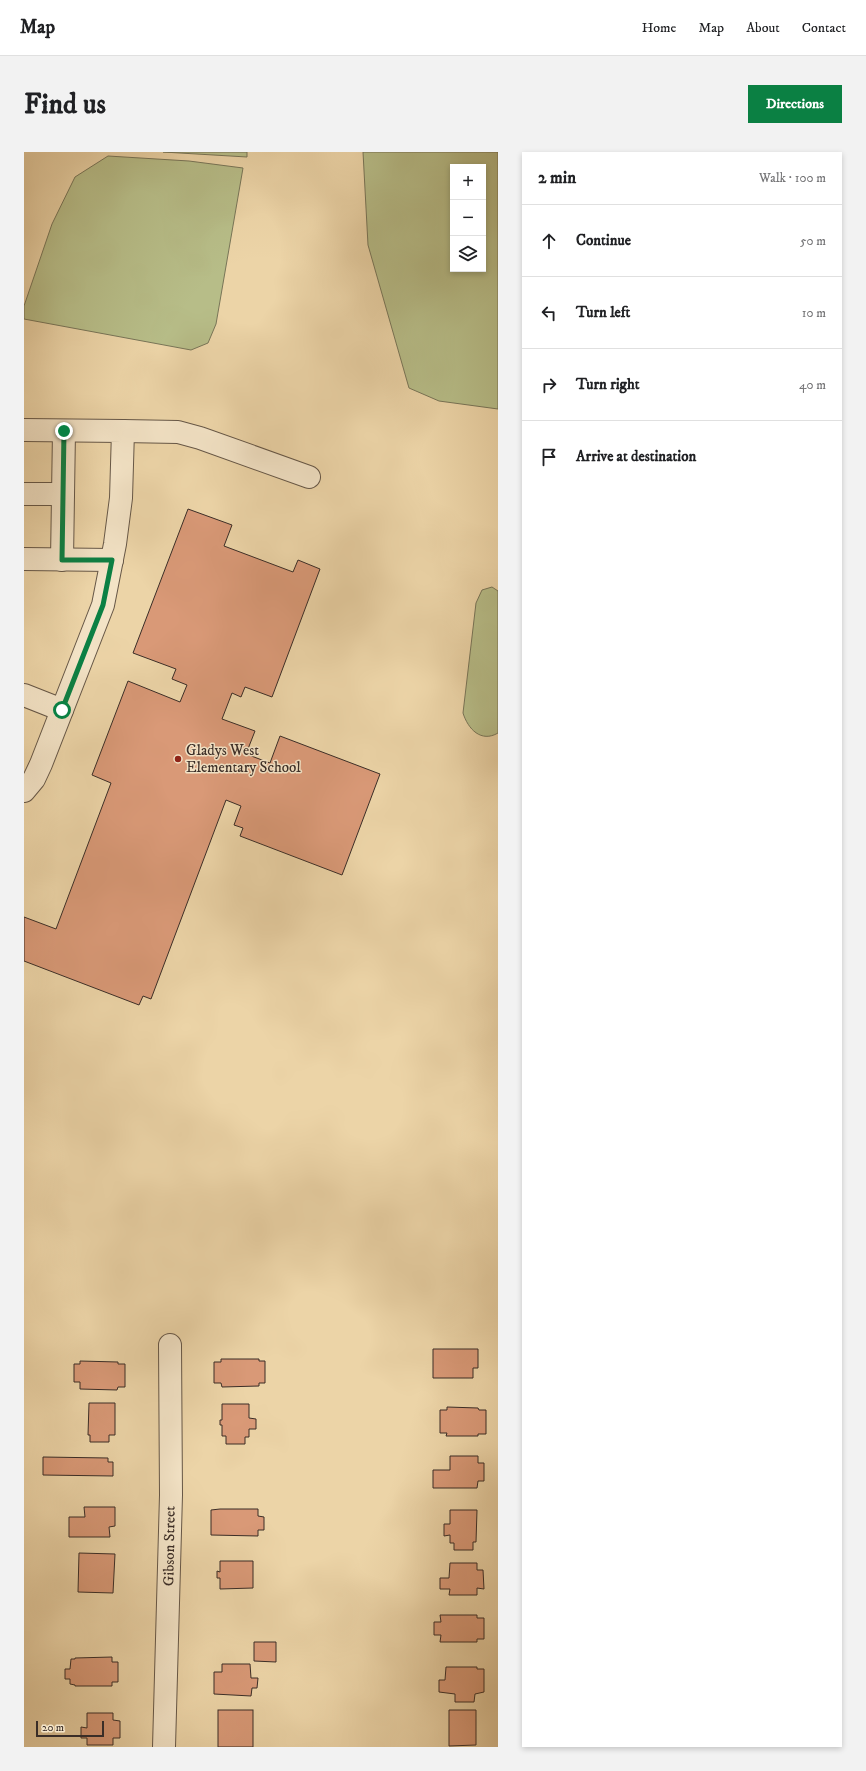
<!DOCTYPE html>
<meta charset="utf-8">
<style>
:root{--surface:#fff;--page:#f2f2f2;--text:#202124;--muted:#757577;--line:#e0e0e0;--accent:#0b8043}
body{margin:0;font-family:"IM FELL DW Pica",serif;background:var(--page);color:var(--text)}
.controls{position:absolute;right:12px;top:12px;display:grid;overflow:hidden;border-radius:0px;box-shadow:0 2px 6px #0003}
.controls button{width:36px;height:36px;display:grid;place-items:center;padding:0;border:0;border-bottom:1px solid var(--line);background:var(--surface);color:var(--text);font:20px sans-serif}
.scale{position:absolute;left:12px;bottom:10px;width:68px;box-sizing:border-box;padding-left:4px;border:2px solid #3a2d27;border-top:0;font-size:11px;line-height:14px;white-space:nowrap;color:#3a2d27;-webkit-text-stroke:3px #f3e3c6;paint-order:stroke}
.stop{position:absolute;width:12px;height:12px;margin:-9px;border:3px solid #0b8043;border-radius:50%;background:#fff}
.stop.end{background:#0b8043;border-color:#fff;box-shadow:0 1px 4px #0008}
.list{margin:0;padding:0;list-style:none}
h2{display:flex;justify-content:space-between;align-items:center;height:52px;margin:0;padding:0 16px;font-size:17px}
h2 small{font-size:13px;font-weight:400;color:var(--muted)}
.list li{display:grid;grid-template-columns:26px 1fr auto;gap:12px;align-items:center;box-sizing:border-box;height:72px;padding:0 16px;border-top:1px solid var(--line)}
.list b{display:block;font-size:15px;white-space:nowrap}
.list em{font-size:13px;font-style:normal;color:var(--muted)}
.icon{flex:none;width:22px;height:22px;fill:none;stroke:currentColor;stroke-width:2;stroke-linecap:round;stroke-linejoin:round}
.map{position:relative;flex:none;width:474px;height:1595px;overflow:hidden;border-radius:0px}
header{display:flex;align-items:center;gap:24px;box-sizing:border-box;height:56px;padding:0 20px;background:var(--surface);border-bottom:1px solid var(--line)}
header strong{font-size:19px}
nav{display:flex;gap:22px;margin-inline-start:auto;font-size:14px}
.intro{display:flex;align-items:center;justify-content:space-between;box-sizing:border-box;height:96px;padding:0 24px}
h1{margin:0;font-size:28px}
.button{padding:10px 18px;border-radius:0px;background:var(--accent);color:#fff;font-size:14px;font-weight:700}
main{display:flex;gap:24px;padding:0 24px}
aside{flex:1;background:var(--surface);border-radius:0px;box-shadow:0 2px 6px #0003}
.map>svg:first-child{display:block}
.green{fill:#b7bd88;stroke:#787558;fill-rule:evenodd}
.building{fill:#d99977;stroke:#3a2d27}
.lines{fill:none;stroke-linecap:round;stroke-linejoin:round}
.minor-casing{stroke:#665747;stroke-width:24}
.minor{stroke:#f3e3c6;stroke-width:22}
.route{stroke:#0b8043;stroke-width:5}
.poi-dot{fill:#8f2418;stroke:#f3e3c6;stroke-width:1.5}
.labels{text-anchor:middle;stroke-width:3;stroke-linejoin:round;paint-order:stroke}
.poi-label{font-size:15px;fill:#3a2d27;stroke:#f3e3c6;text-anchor:start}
.street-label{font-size:15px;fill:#3a2d27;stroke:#f3e3c6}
</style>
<header>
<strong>Map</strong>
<nav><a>Home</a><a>Map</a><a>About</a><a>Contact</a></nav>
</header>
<div class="intro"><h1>Find us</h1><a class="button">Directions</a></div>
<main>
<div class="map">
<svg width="474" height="1595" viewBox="0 0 474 1595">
<rect width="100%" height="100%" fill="#ecd4a7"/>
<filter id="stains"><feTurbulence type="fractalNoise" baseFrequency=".005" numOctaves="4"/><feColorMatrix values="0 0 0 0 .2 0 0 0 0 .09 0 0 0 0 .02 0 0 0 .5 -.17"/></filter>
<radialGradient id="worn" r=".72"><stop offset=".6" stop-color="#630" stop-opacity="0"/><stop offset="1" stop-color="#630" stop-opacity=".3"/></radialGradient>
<!-- green -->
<g class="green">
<path d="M139 0H223V5Z"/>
<path d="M339 0H474V257L415 249 385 236 344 93ZM429 15H459V117H429Z"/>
<path d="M84 4 165 9 219 16 192 172 184 191 167 198 0 167V154L28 72 51 25Z"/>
<path d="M468 435 474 439V581C457 591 444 577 439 561L452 451 458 438Z"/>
</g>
<!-- building -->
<g class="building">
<path d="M164 357 208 373 200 394 269 420 274 408 296 417 248 545 221 535 217 545 208 541 198 567 231 579 222 602 246 611 256 584 356 622 318 723 216 684 219 676 210 673 217 654 202 648 127 847 119 844 115 853 0 809V765L32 777 87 631 68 623 104 529 156 550 163 533 148 527 152 517 109 501Z"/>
<path d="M409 1197H454V1216H449V1226H409Z"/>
<path d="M197 1207H235V1209H241V1231H235V1234L198 1235 197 1231H190V1210H197Z"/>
<path d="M56 1209 94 1210V1212H101V1235H94L93 1238 56 1237V1230H50V1212H56Z"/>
<path d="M65 1251H91V1283H85V1290H66V1283H64Z"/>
<path d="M198 1252H225V1266L232 1267V1277H225V1285H221V1292H202V1284H198V1273H196V1268H198Z"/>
<path d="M423 1255 454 1256 455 1258H462V1282H454V1284H422L423 1281H416V1258H423Z"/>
<path d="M426 1304H454V1311H460V1329H454L453 1336H409V1318H426Z"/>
<path d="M19 1305 84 1306V1310H89V1324L19 1323Z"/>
<path d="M60 1355H91V1374L85 1375 86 1385H45V1365H61Z"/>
<path d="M196 1357H234V1364L240 1365V1378H234V1384L187 1383V1358Z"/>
<path d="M426 1358H453L452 1390H449V1398H430V1391H426V1383L420 1384V1372H426Z"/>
<path d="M55 1401 91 1402 89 1441 54 1440Z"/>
<path d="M196 1409H229V1436L196 1437V1426H193V1419L196 1420Z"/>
<path d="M426 1411H453V1418H459L460 1437 453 1436V1443H425L426 1437H416V1426H425Z"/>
<path d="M416 1463H453V1466H460V1487H453V1490H416L417 1483H410V1470H417Z"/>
<path d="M230 1490H252V1510L230 1509Z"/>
<path d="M88 1505V1510H94V1530H88V1534H51V1533L46 1532V1527H41V1517H46L47 1507H51V1506Z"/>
<path d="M198 1512H226L227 1526H234L233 1536H228L227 1544 190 1542V1520H198Z"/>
<path d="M422 1515H453V1517H460V1540L451 1542 450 1550H431V1542L415 1540V1528H421Z"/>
<rect x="194" y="1558" width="35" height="37"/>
<path d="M425 1558H452V1593L425 1594Z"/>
<path d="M63 1561H89V1568L96 1569V1586H89V1593H63V1586H57V1575L63 1576Z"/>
</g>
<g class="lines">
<defs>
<g id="minor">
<path d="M0 278 99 279 97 346 91 392 79 453 17 612 10 627 0 639"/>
<path d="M99 279 154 280 176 286 285 325"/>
<path d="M0 342H39"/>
<path d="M0 407 88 408"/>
<path d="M38 408 40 279"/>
<path d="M0 543 38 558"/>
<path d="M140 1595 147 1343 146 1193"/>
</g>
</defs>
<!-- minor casing -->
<use href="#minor" class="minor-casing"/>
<!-- minor -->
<use href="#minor" class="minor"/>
</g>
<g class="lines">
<!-- route -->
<path class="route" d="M38 558 79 453 88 408H38L40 279"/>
</g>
<!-- markers -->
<circle class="poi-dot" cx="154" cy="607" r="4"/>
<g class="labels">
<!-- poi labels -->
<g class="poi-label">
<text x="162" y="603">Gladys West<tspan x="162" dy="17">Elementary School</tspan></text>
</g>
<!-- street labels -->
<g class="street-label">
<text transform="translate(145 1394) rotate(-89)" y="5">Gibson Street</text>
</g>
</g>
<rect width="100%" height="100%" filter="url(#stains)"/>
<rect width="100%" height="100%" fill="url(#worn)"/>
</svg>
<div class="controls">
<button>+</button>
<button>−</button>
<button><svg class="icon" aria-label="layers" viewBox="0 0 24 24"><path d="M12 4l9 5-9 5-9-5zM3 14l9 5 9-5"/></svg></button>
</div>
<div class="scale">20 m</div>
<div class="stop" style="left:38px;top:558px"></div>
<div class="stop end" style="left:40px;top:279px"></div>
</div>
<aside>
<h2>2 min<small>Walk · 100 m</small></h2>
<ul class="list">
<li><svg class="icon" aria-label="ahead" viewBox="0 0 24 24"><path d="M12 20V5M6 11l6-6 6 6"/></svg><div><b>Continue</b></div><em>50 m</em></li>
<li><svg class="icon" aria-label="left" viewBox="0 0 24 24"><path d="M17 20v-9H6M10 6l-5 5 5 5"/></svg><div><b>Turn left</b></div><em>10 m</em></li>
<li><svg class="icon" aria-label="right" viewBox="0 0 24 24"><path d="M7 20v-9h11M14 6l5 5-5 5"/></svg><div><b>Turn right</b></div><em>40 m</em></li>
<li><svg class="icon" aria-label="arrive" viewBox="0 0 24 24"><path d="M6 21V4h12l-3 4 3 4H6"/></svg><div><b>Arrive at destination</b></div></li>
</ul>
</aside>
</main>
